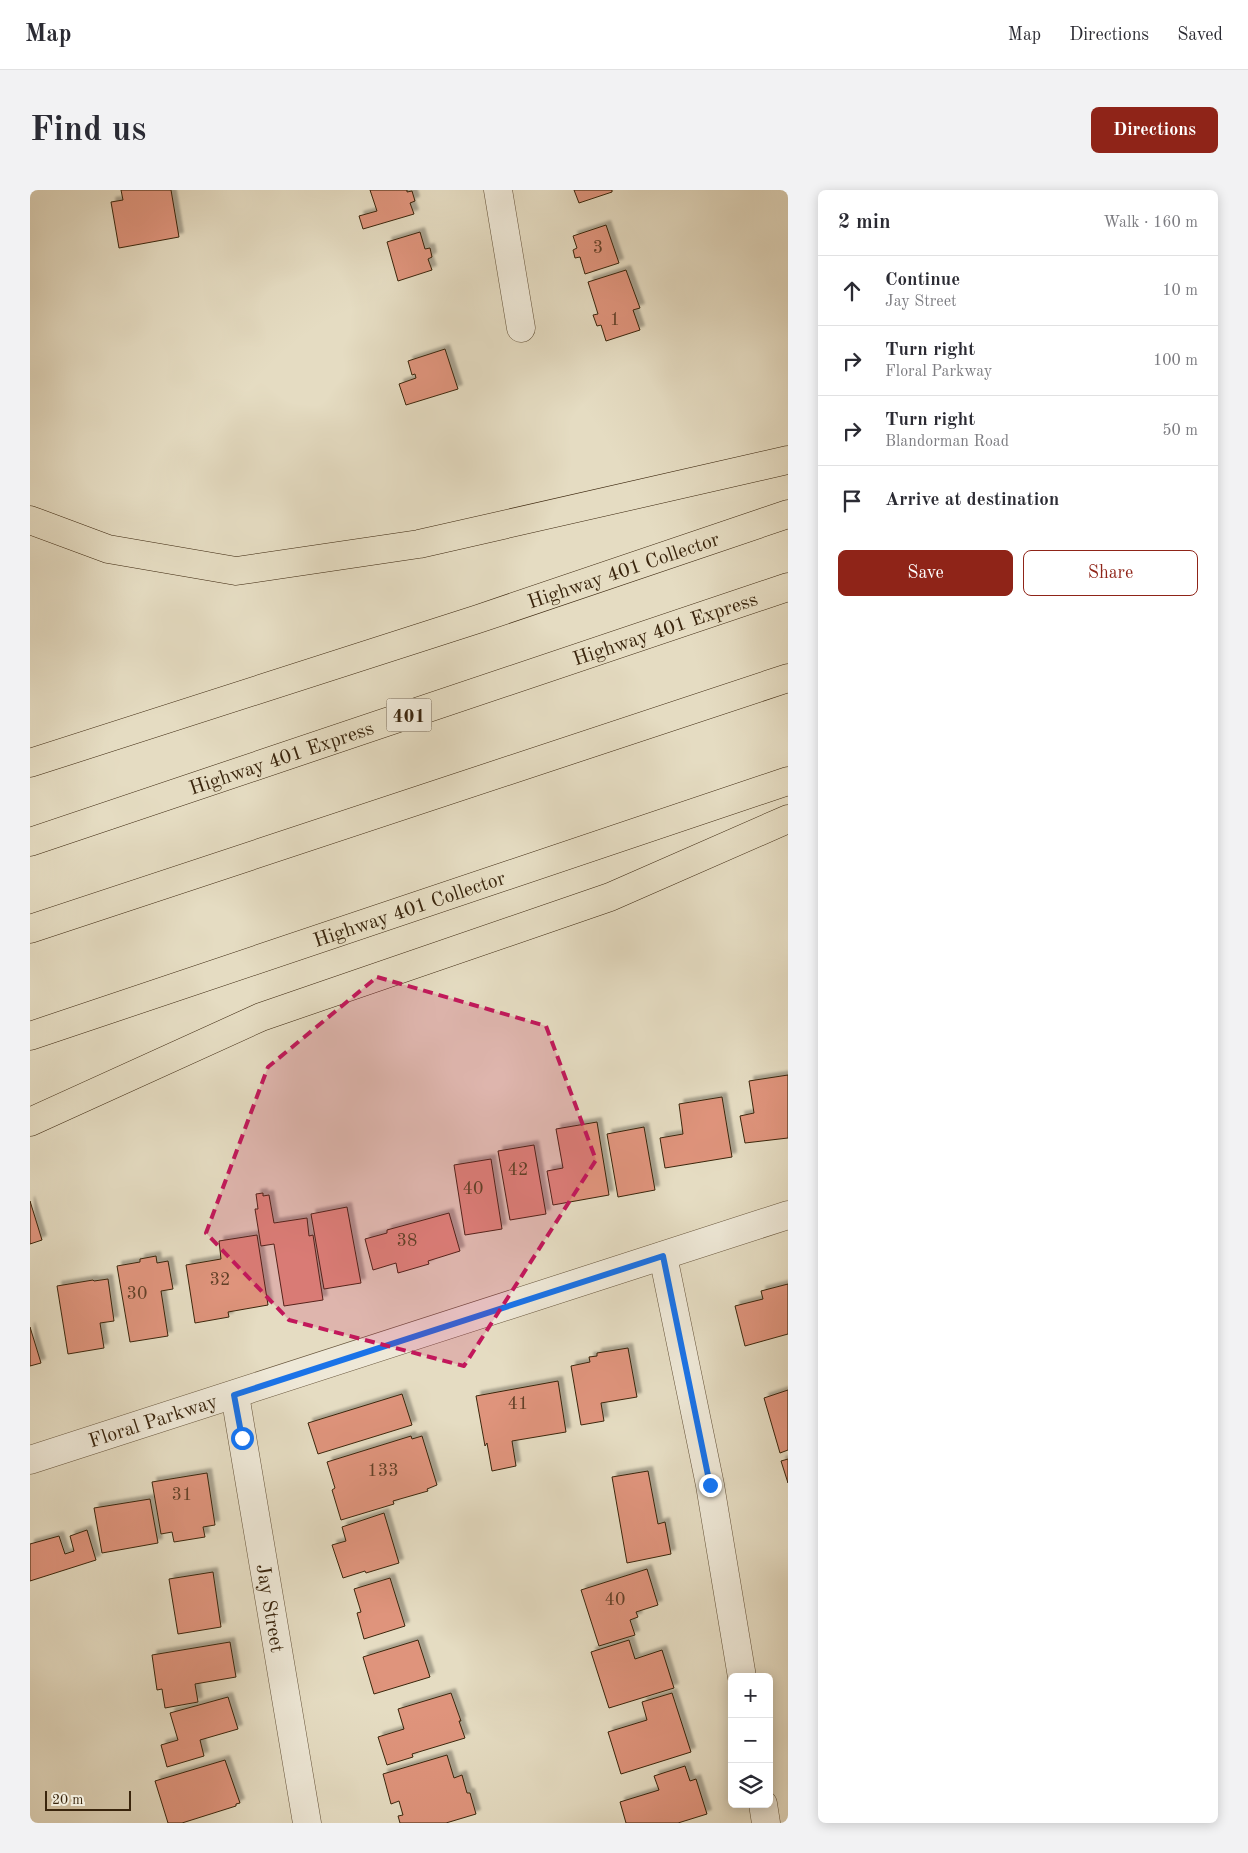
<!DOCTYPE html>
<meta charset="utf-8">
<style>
:root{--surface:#fff;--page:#f2f2f3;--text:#2b2b33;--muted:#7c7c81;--line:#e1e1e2;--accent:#8f2418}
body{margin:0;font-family:"Old Standard TT",serif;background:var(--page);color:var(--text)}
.controls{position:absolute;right:15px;bottom:15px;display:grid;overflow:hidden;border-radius:8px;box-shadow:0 2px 12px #0003}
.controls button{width:45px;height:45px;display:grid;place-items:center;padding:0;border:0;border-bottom:1px solid var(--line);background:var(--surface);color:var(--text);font:25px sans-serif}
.scale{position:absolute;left:15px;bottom:12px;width:86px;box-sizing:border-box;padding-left:5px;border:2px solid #3a250d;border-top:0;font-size:14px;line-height:18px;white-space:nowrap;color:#3a250d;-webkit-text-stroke:4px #eee8d7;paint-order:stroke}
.stop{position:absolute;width:15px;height:15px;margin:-11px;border:4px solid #1a73e8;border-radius:50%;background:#fff}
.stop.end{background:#1a73e8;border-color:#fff;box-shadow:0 1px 5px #0008}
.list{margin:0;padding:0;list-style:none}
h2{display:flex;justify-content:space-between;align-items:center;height:65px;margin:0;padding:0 20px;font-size:21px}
h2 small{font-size:16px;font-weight:400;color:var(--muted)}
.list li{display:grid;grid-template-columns:32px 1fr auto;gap:15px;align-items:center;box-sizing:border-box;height:70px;padding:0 20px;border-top:1px solid var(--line)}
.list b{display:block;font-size:19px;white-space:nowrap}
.list p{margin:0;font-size:16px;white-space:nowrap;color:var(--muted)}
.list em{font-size:16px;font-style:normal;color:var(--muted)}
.actions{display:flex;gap:10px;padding:15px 20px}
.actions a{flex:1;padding:11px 0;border:1px solid var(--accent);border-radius:8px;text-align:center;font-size:18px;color:var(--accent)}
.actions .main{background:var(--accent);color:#fff}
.icon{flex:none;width:28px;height:28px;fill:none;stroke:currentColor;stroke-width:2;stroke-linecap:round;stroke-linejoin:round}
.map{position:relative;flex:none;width:758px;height:1633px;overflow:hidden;border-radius:8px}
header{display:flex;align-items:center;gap:30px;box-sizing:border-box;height:70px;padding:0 25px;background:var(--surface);border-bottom:1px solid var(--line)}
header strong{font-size:24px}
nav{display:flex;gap:28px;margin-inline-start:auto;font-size:18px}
.intro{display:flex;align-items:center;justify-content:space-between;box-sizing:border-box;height:120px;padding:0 30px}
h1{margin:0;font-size:35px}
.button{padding:12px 22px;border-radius:8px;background:var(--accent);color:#fff;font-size:18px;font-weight:700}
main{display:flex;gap:30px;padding:0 30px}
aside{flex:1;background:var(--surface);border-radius:8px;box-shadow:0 2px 12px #0003}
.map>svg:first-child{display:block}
.building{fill:#df947b;stroke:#3a250d;filter:url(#shadow)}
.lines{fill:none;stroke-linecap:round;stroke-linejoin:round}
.street-casing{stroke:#65533a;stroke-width:29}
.highway-casing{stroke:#3a250d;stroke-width:29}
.street{stroke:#eee8d7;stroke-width:28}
.highway{stroke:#e5dcc2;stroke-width:28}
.route{stroke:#1a73e8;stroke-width:6}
.marked{fill:#c2185b;fill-opacity:0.2;stroke:#c2185b;stroke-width:4;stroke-dasharray:10 6;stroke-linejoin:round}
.labels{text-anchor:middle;stroke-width:5;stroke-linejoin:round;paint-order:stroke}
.number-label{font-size:18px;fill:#634128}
.shield{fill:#eee8d7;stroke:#70604a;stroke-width:1}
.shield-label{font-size:19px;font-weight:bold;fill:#3a250d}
.street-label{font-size:20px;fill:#3a250d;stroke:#eee8d7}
</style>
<header>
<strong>Map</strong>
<nav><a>Map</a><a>Directions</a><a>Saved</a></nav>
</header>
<div class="intro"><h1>Find us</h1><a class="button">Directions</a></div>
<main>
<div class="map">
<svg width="758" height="1633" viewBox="0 0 758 1633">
<defs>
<filter id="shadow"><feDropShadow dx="4.5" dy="-4.5" stdDeviation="1" flood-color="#0004"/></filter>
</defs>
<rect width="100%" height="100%" fill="#e5dcc2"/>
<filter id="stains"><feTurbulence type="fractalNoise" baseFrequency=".004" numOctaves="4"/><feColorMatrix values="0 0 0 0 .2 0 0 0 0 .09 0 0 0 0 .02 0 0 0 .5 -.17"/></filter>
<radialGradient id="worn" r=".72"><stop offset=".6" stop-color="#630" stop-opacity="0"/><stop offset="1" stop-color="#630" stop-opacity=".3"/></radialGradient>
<!-- building -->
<g class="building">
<path d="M91 0H141L149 47 89 58 81 12 93 10Z"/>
<path d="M340 0H377V2L382 1 385 11 380 13 384 24 333 39 329 26 347 21Z"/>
<path d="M544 0H582V2L549 13Z"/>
<path d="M576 35 589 73 555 84 550 67 545 68 543 60 547 58 543 46Z"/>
<path d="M390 42 395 59 400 58 402 67 398 69 402 80 368 91 357 52Z"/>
<path d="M596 80 610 118 603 120 610 140 576 151 571 135 567 136 563 125 568 124 558 92Z"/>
<path d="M415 159 428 199 376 215 369 194 386 188 385 184 382 185 378 171Z"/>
<path d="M758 885V948L715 953 710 926 724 923 719 891Z"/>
<path d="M692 907 702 967 635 978 630 948 653 944 649 914Z"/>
<path d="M567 932 579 1005 523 1015 517 981 533 978 526 939Z"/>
<path d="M614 937 625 1000 588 1007 577 944Z"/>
<path d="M504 955 516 1024 480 1030 468 961Z"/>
<path d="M461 969 472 1039 435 1045 424 975Z"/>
<path d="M233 1003V1006L239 1005 244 1033 277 1028 279 1046 283 1045 293 1110 254 1116 244 1054 231 1056 225 1019H228L226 1004Z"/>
<path d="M0 1011 12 1050 0 1054Z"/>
<path d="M317 1017 331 1093 294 1099 281 1024Z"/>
<path d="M419 1023 430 1061 398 1071 399 1074 368 1083 366 1073 343 1080 335 1049 357 1043V1040Z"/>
<path d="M227 1045 238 1115 198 1122 199 1127 165 1133 156 1075 191 1069 189 1051Z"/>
<path d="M126 1066 127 1073 138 1071 143 1099 131 1101 138 1146 100 1152 87 1076 110 1072V1069Z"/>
<path d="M78 1089 84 1131 70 1133 74 1158 38 1164 27 1096 63 1090 64 1091Z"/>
<path d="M758 1094V1144L715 1156 705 1116 733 1109 731 1101Z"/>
<path d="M0 1137 11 1173 0 1176Z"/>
<path d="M598 1158 607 1207 571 1213 574 1231 551 1235 541 1176 560 1172 559 1167 567 1166V1163Z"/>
<path d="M528 1191 536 1242 482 1251 486 1276 462 1281 457 1253 455 1256 446 1206Z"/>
<path d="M758 1200V1260L750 1263 734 1208Z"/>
<path d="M372 1204 382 1235 288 1264 278 1233Z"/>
<path d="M381 1246 382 1249 392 1246 407 1295 397 1299 398 1301 363 1311 364 1314 311 1330 302 1300 305 1298 297 1272Z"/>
<path d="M758 1269V1293L751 1271Z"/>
<path d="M618 1281 628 1334 635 1332 641 1364 597 1373 582 1287Z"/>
<path d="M177 1283 185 1335 173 1337 175 1347 144 1352 142 1342 131 1344 122 1292Z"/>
<path d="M120 1309 128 1353 72 1363 64 1318Z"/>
<path d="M354 1323 369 1373 336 1383 335 1381 313 1388 302 1355 316 1351 312 1337Z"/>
<path d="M57 1340 66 1370 0 1391V1354L29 1346 35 1364 44 1361 40 1346Z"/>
<path d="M617 1379 628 1415 606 1422 608 1427 600 1430 605 1445 569 1456 551 1400Z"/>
<path d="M183 1382 191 1437 148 1444 139 1389Z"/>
<path d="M360 1388 375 1436 334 1449 327 1423 331 1422 324 1399Z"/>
<path d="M388 1450 400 1487 344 1504 333 1467Z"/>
<path d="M599 1450 605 1469 632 1460 644 1498 579 1518 561 1462Z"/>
<path d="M200 1452 206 1487 165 1494 168 1512 135 1518 132 1499 127 1500 122 1465Z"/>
<path d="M421 1503 431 1531H429L435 1548 382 1564 383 1567 357 1575 348 1547 374 1539 368 1519Z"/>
<path d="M642 1503 661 1562 591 1584 578 1542 617 1530 612 1512Z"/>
<path d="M198 1507 208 1539 170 1550 174 1566 137 1577 131 1555 148 1550 140 1523Z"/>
<path d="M417 1565 424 1588 432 1585 437 1603H440L446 1624 416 1633H370L368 1626 373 1625 369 1611 361 1614 353 1584Z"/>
<path d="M195 1570 210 1613 206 1614V1616L152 1633H138L125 1591Z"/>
<path d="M655 1576 660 1591 666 1589 677 1624 648 1633H596L590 1612 629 1600 624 1586Z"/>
</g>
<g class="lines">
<defs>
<g id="street">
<path d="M468 0 491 138"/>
<path d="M633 1066 680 1295 712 1487"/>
<path id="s1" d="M205 1205 277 1633"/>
<path id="s2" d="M0 1270 758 1025"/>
<path d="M733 1614 736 1633"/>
</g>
<g id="highway">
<path d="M0 330 78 359 206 381 389 354 758 270"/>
<path id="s3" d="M0 573 448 429 758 324"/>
<path id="s4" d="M0 652 758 397"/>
<path d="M0 739 758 488"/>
<path id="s5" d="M0 846 758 591"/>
<path d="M0 932 231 827 580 707 758 629"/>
</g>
</defs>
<!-- street casing -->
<use href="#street" class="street-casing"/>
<!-- highway casing -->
<use href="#highway" class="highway-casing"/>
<!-- street -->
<use href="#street" class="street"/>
<!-- highway -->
<use href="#highway" class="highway"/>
</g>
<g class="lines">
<!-- route -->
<path class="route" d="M212 1248 204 1205 633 1066 680 1295"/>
</g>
<!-- marked area -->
<path class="marked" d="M347 787 516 836 566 970 434 1176 259 1130 176 1043 238 877Z"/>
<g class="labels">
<!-- number labels -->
<g class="number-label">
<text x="568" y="63">3</text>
<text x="585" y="135">1</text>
<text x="488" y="985">42</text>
<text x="443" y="1004">40</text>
<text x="377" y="1056">38</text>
<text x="190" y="1095">32</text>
<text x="107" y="1109">30</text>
<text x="488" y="1219">41</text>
<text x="353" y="1286">133</text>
<text x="152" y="1310">31</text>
<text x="585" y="1415">40</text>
</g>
<!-- shield labels -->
<rect class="shield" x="356.5" y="508.5" width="45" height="33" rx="4"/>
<g class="shield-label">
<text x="379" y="532">401</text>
</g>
<!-- street labels -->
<g class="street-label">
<text dy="7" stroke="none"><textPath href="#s3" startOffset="624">Highway 401 Collector</textPath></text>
<text dy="7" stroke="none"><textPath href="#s4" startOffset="670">Highway 401 Express</textPath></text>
<text dy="7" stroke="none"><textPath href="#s4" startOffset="265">Highway 401 Express</textPath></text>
<text dy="7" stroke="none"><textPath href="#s5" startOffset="400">Highway 401 Collector</textPath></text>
<text dy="7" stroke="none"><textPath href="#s2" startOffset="129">Floral Parkway</textPath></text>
<text dy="7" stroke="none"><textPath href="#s1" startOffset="216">Jay Street</textPath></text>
</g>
</g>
<rect width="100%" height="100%" filter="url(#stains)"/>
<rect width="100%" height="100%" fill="url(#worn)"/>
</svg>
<div class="controls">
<button>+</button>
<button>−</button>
<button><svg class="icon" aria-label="layers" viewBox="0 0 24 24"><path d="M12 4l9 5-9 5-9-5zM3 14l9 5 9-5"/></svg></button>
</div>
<div class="scale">20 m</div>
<div class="stop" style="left:212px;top:1248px"></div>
<div class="stop end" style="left:680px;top:1295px"></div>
</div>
<aside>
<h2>2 min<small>Walk · 160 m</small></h2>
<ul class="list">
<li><svg class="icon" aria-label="ahead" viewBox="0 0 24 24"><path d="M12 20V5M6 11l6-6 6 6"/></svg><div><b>Continue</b><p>Jay Street</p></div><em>10 m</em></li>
<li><svg class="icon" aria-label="right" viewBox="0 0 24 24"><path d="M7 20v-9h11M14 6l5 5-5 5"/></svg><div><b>Turn right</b><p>Floral Parkway</p></div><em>100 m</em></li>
<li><svg class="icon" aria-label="right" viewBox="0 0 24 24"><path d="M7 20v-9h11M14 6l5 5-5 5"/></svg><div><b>Turn right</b><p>Blandorman Road</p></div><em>50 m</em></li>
<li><svg class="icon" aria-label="arrive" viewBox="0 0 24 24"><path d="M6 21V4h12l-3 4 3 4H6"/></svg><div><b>Arrive at destination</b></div></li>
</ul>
<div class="actions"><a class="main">Save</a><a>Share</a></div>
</aside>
</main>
